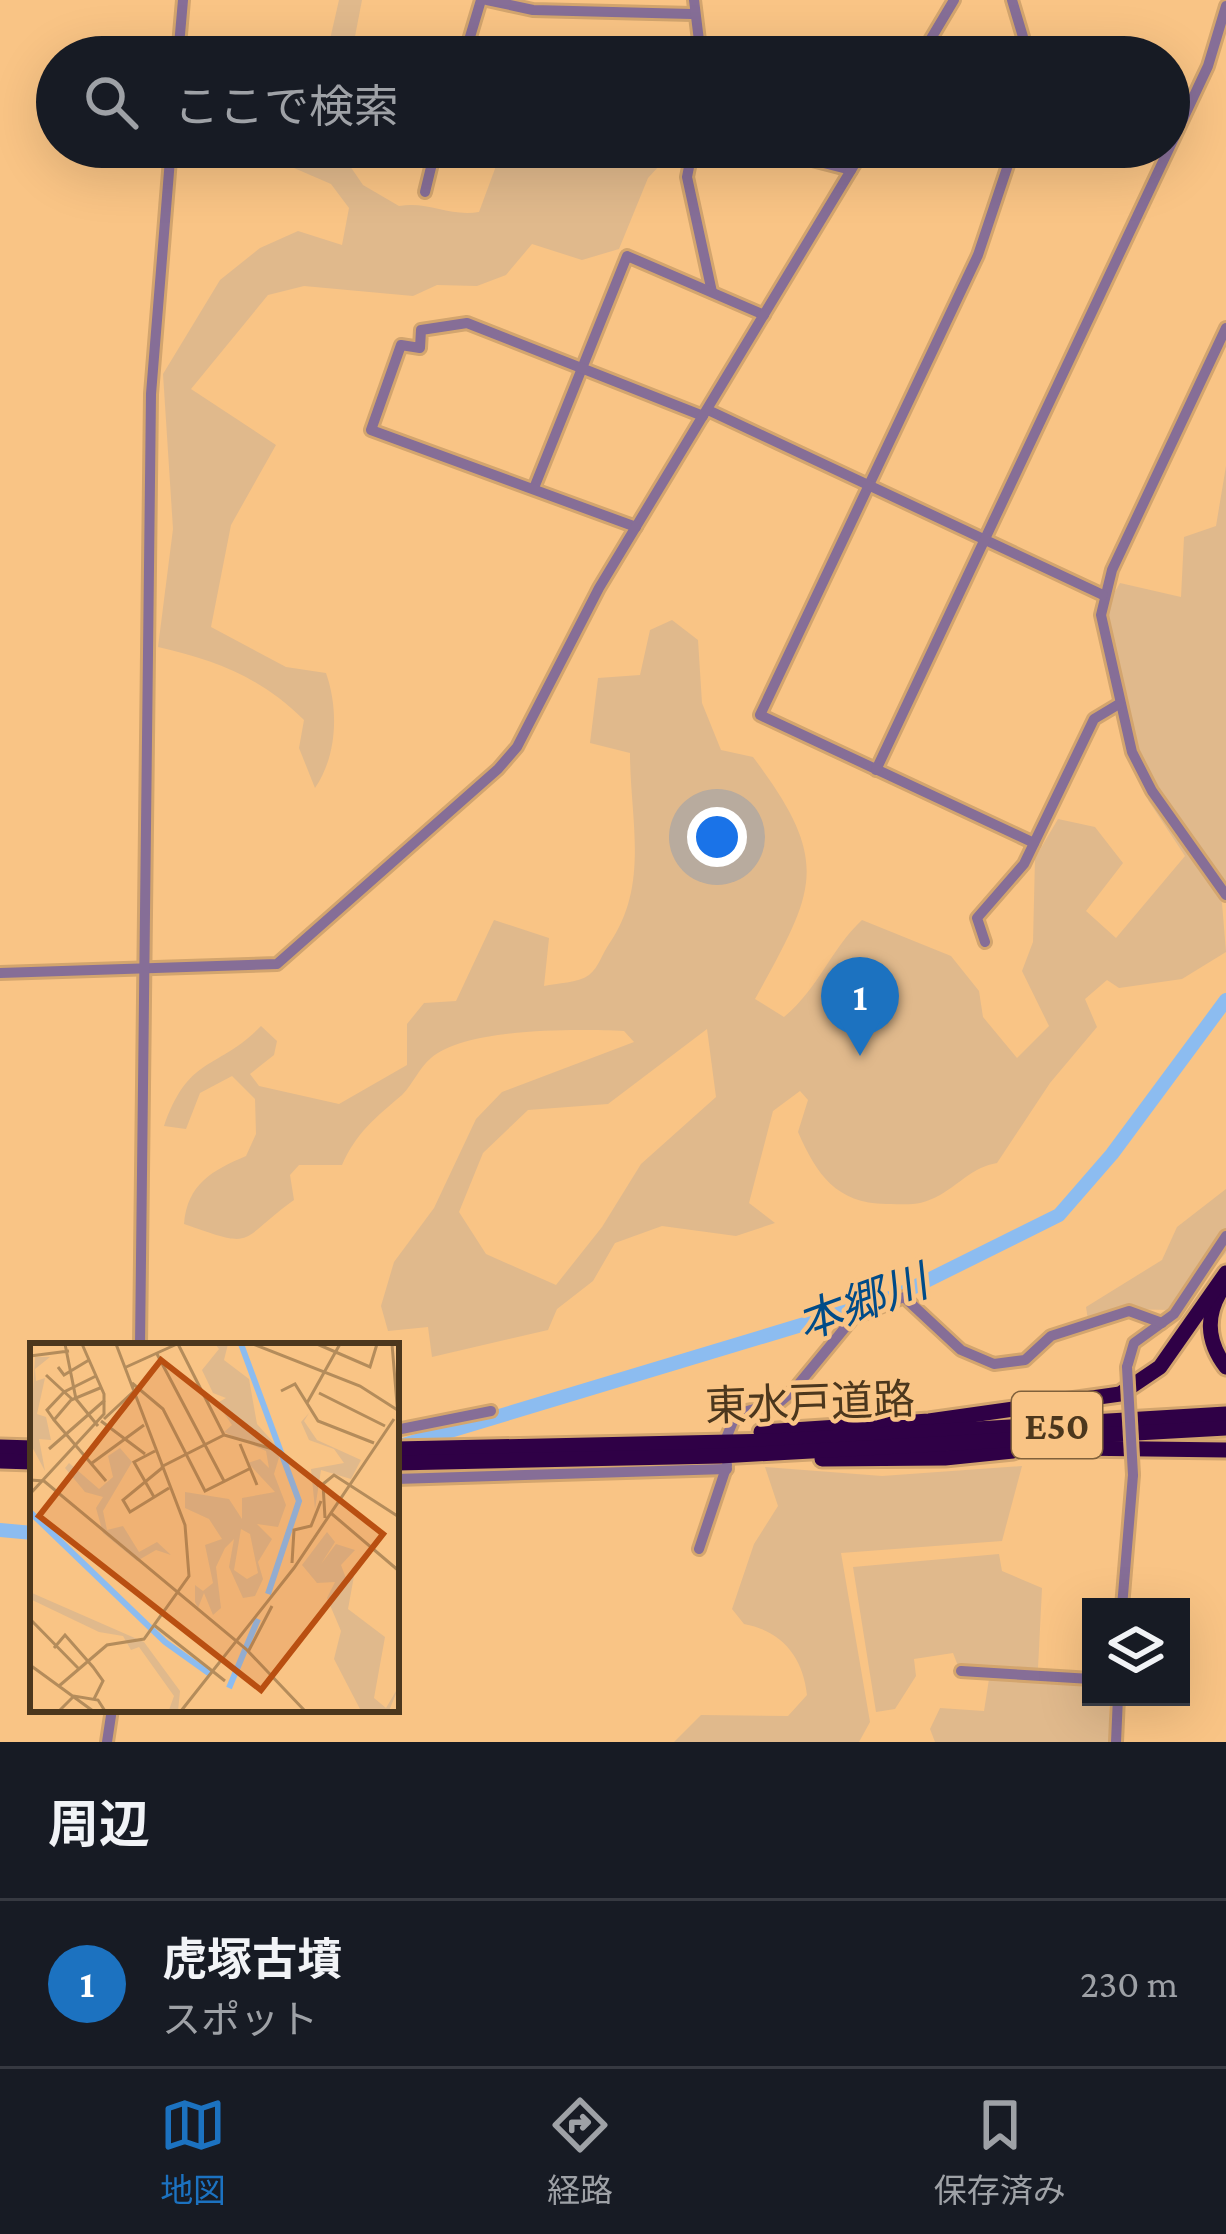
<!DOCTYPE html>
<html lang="ja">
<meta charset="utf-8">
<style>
:root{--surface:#171b24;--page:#242831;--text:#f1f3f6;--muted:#9ea1a6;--line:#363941;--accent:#1c72c0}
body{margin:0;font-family:"Crimson Pro","Noto Sans JP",serif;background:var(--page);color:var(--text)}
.controls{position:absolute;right:36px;bottom:36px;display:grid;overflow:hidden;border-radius:0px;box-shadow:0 12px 48px #0002}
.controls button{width:108px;height:108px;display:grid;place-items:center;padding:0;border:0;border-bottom:3px solid var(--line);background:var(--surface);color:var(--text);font:60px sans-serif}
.you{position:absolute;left:717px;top:837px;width:42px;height:42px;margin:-30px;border:9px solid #fff;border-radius:50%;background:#1a73e8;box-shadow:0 0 0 18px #1a73e833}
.badge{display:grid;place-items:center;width:78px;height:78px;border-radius:50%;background:var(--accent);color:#fff;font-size:39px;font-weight:700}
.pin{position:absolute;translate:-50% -99px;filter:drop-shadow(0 3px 6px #0008)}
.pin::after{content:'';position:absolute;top:63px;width:42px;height:36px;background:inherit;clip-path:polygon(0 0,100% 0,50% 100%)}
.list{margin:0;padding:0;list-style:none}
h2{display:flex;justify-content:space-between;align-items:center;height:156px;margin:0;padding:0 48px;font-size:51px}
h2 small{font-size:39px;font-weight:400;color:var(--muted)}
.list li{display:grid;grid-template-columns:78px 1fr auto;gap:36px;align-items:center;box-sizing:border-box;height:168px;padding:0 48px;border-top:3px solid var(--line)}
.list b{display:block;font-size:45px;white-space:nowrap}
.list p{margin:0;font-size:39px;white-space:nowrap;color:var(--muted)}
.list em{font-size:39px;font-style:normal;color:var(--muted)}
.icon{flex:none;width:66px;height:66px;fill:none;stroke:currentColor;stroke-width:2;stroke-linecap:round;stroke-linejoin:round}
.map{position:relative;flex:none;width:1226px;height:1742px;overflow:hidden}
.search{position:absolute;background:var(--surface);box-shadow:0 12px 48px #0002;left:36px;right:36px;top:36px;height:132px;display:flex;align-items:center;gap:30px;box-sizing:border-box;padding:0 42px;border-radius:66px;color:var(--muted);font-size:45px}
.sheet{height:324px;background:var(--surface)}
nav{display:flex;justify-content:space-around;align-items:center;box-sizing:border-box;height:168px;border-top:3px solid var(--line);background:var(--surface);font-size:33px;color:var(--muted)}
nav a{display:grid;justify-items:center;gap:6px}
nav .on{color:var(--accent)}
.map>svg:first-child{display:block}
.green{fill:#e0b98c;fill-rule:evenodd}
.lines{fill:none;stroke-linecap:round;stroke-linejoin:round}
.river{stroke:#8cbcf0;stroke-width:14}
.minor-casing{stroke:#d3a56e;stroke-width:16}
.highway-casing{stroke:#d3a56e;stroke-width:21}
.minor{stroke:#866e97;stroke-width:10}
.highway{stroke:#2f0046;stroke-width:15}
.minor-bridge-casing{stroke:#d3a56e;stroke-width:16;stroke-linecap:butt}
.minor-bridge{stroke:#866e97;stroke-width:10}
.labels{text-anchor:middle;stroke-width:9;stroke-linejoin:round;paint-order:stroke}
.shield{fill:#f9c485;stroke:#80613c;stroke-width:3}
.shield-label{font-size:39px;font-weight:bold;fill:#4c371d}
.street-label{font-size:42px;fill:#4c371d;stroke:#f9c485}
.water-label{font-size:45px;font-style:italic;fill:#004b88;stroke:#f9c485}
.inset-river{fill:none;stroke:#8cbcf0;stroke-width:6}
.inset-road{fill:none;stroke:#b48c5b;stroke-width:3}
.view{fill:#b94f11;fill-opacity:0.15;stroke:#b94f11;stroke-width:6}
.inset-edge{fill:none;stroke:#4c371d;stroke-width:6}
</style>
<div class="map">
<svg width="1226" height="1742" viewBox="0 0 1226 1742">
<rect width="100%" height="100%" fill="#f9c485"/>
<!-- green -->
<g class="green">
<path d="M339 0H362L351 57H326Z"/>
<path d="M293 147H337L363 185 399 206C429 201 449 217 479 212L496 166 514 147H638L660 165 648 178 619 249 582 260 532 244 506 275 477 286 437 285 413 296 304 286 268 295 191 389 276 445 231 525 211 627 286 667 326 673C339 710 337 756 315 788L299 748 304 720C262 678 216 660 158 647L173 529 163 374 220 280 260 248 298 231 342 245 349 208 331 184 294 168Z"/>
<path d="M1226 466V885L1157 790 1137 752 1106 621 1107 605 1120 583 1181 597 1184 537 1216 526Z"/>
<path d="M672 620 698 640 702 703 721 750 753 757C833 863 815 890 755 999L784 1017C819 988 830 950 862 920L951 956 979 991 983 1017 1017 1058 1049 1026 1022 971 1033 942 1035 858 1058 819 1095 827 1123 863 1086 911 1116 938 1185 856 1148 800 1152 795 1222 903 1226 952 1182 979 1119 988 1107 980 1085 999 1097 1027 1050 1083 997 1163C973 1167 961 1183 940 1195 918 1207 908 1204 886 1204 836 1203 817 1175 798 1132L808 1100 800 1091 773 1111 749 1203 775 1223 736 1236 662 1226 615 1243 593 1281 557 1309 548 1330 432 1357 428 1327 388 1331 381 1306 394 1262 434 1208 476 1119 502 1092 634 1042 624 1031C577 1029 467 1027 431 1058 419 1068 413 1084 402 1095 376 1117 356 1133 342 1165H299L290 1175 294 1200C236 1242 258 1250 184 1224 187 1184 213 1170 246 1156L256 1134 255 1099 232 1076 200 1093 186 1129 164 1126C189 1054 217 1071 261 1026L277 1041 274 1055 250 1074 259 1086 339 1104 407 1065V1024L424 1003 456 1001 494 920 549 938 544 986C557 983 578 983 589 975 599 967 602 954 609 944 650 885 630 819 630 753L590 743 598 678 640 675 650 630ZM707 1029 716 1097 641 1164 602 1227 556 1285 486 1254 459 1212 483 1153 528 1110 608 1104Z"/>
<path d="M1226 1189V1253L1171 1310 1124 1309 1088 1320 1086 1307 1162 1260 1177 1227Z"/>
<path d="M1022 1466 1002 1541 841 1553 870 1722 859 1742H674L701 1715 788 1716 807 1695C803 1657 782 1631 744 1624L732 1609 754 1544 778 1506 765 1467 882 1476Z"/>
<path d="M999 1554 1002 1571 1042 1588 1038 1669 958 1666 953 1653 914 1659 916 1676 895 1709 876 1712 853 1567Z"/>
<path d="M989 1679 1091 1686V1697H1109V1742H935L930 1729 940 1708 984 1711Z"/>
</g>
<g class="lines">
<!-- river -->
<g class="river">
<path d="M400 1446 894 1297 1059 1215 1112 1154 1226 1000"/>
<path d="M0 1530 33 1533"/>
</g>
<defs>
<g id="minor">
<path d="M487 0 533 10 692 14"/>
<path d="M694 0 701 57"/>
<path d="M1012 0 1029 57"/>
<path d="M178 57 183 0"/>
<path d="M464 57 481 0"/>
<path d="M920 57 954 0"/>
<path d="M693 147 687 177 712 292"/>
<path d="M762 147 851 170"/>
<path d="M1014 147 978 255 760 715 1034 843"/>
<path d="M425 192 436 147"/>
<path d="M1226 328 1112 570 1101 615 1132 752 1152 791 1226 895"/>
<path d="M708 410 1103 595"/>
<path d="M534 488 627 256 764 315"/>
<path d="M636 527 371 430 401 345 420 348 421 330 467 323 703 416"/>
<path d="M876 770 1208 66 1226 6"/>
<path d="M985 942 977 918 1024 864 1094 719 1119 704"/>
<path d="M0 973 277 964 498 769 517 747 599 588 865 147"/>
<path d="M140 1346 151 394 171 147"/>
<path d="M1127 1367 1134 1343 1174 1314 1226 1236"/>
<path d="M396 1430 491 1411"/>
<path d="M727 1436 736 1414 780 1402 792 1392 853 1318 904 1297 961 1350 994 1364 1025 1360 1051 1336 1129 1311 1162 1323"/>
<path d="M396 1479 727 1469"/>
<path d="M699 1549 727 1465"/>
<path d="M1122 1607 1133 1475"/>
<path d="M961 1671 1091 1679"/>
<path d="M107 1742 112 1709"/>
<path d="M1116 1742 1118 1697"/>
</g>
<g id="highway">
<path d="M1224 1286C1205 1313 1206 1341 1226 1367"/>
<path d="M761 1432 929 1421 1120 1394 1160 1367 1226 1273"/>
<path d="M0 1447 33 1448"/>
<path d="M1073 1448 1226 1450"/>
<path d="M396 1449 775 1441 1226 1414"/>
<path d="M822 1459 945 1458 1013 1451"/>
<path d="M0 1461 33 1462"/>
<path d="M396 1463 720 1456 1226 1428"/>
</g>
</defs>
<!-- minor casing -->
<use href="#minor" class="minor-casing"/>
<!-- highway casing -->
<use href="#highway" class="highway-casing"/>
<!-- minor -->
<use href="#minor" class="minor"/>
<!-- highway -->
<use href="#highway" class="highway"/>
<defs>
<path id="minor-bridge" d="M1127 1367 1133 1475"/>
</defs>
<!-- minor-bridge casing -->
<use href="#minor-bridge" class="minor-bridge-casing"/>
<!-- minor-bridge -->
<use href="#minor-bridge" class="minor-bridge"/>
</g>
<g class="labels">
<!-- shield labels -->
<rect class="shield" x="1012" y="1392" width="90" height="66" rx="9"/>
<g class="shield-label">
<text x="1057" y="1439">E50</text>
</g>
<!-- street labels -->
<g class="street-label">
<text transform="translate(810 1402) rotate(-2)" y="15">東水戸道路</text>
</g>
<!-- water labels -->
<g class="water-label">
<text transform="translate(862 1302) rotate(-20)" y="16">本郷川</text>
</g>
</g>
<!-- overview -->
<g transform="translate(30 1343)">
<rect width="369" height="369" fill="#f9c485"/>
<path d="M185 1H198L194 17 219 36 227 81 251 108 244 131 256 162 248 184 227 181 242 196 228 219 233 236 225 253 213 255 199 224 204 196 195 205 186 224 191 265 183 272 174 250 168 265 165 259V242L173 248 183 240 175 202 192 196 179 176 155 165V149L199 156 212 176V155L245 149 218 120 230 116 239 125 236 108 194 89 202 82 187 60 196 55 183 50 172 27 189 6ZM211 186 220 191 228 230 217 236 204 227ZM5 14H20L5 26 6 38 15 35 7 71 16 74 21 97 9 96 15 128 0 100ZM279 70 274 78 287 97 331 117 321 136 291 127 285 166 281 126 314 120 304 106 279 97 271 79ZM90 105 102 119 73 168 77 187 93 183 109 209 127 199 141 212 126 207 107 218 73 190 66 165 73 154 55 149 35 125 39 120 69 146 83 134 78 113ZM297 189 305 199 291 221 306 201 325 207 311 222 317 238 324 233 318 266 355 294 344 355 356 365 369 343 359 368H331L304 316 311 288 297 255 305 239 287 240 272 222ZM2 250 114 299 150 348 148 368H129L139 367 144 353 109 304 101 307 93 293 69 289 0 256Z" fill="#e0b98c" fill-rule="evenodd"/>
<path class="inset-river" d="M211 1 269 158 238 251M0 169 135 299 180 331M199 345 228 276"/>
<path class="inset-road" d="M35 1 46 56 68 83M148 1 194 92 250 108 289 143M223 1 330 43 369 68M287 1 340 24 347 1M362 1 369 85M127 11 194 138M0 13 39 8M28 24 34 32 59 17M94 25 147 1M16 32 43 57M102 40 133 66 175 148 219 126M70 45 41 57 24 77 76 138M251 48 265 41 288 78 344 100M289 50 355 83M277 60 310 1M74 76 103 49M24 77 17 67 34 49 66 33M71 78 115 111M210 101 227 142M19 106 75 57M62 120 114 82M131 124 194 92M132 125 93 157 100 169 139 145M0 137 14 138 216 306 275 368M0 151 74 71V51L52 1M124 154 104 119 125 108M302 171 369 228M295 175 293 141 304 132 369 174M262 220 264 187 281 183 291 158M0 276 48 325M124 282 195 338M24 305 35 292 63 324 73 338 64 356M218 309 242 263M0 322 63 368M29 343 77 302 114 296 159 233 155 182 86 1M29 368 44 353 68 357 75 368M151 368 264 225 364 76"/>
<path class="view" d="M131 17 353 191 231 347 9 173Z"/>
<rect width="369" height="369" class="inset-edge"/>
</g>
</svg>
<div class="controls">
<button><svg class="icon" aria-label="layers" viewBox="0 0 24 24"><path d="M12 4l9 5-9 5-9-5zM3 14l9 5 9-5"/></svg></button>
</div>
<div class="you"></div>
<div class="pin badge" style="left:860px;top:1056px">1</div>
<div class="search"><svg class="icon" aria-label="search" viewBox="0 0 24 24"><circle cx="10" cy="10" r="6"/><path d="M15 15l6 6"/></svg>ここで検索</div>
</div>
<section class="sheet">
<h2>周辺<small></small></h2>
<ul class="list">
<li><span class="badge">1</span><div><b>虎塚古墳</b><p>スポット</p></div><em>230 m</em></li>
</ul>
</section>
<nav>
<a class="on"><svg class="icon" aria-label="map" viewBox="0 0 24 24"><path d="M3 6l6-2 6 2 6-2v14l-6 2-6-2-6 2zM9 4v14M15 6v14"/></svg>地図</a>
<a><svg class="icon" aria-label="directions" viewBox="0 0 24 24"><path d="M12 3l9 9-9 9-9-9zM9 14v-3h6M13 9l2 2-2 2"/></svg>経路</a>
<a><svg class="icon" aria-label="saved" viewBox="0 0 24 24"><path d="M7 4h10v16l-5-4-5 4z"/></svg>保存済み</a>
</nav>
